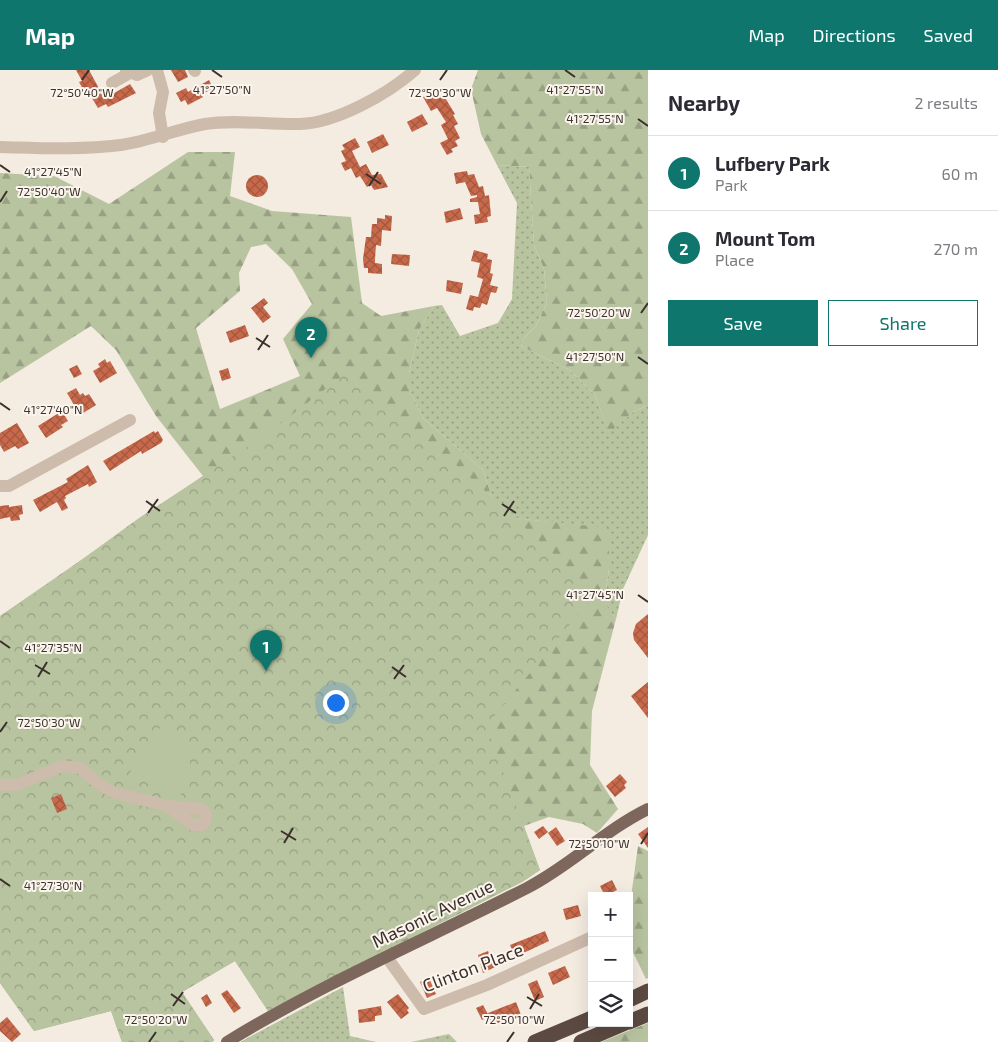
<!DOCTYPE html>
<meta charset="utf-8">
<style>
:root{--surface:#fff;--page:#f7f7f7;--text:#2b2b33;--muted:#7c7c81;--line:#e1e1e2;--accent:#0f766e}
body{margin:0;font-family:"Exo 2",sans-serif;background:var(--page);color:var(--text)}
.controls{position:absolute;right:15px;bottom:15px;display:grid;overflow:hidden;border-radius:0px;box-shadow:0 5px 20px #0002}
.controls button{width:45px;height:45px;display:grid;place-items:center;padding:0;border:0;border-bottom:1px solid var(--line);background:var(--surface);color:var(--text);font:25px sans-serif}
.you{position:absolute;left:335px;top:632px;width:18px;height:18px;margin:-12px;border:4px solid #fff;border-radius:50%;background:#1a73e8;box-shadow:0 0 0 8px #1a73e833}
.badge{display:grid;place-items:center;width:32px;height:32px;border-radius:50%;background:var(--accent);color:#fff;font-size:16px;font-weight:700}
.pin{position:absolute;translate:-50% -41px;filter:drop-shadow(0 1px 2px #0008)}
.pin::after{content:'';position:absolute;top:26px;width:18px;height:15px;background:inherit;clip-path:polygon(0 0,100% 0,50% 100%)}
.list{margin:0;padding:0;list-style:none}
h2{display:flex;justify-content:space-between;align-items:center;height:65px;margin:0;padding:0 20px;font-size:21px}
h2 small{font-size:16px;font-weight:400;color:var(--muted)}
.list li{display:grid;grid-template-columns:32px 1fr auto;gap:15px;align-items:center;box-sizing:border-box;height:75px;padding:0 20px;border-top:1px solid var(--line)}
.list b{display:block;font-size:19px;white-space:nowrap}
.list p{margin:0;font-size:16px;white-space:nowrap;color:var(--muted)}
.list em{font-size:16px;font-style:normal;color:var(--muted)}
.actions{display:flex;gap:10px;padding:15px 20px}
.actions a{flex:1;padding:11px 0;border:1px solid var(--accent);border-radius:0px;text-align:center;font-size:18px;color:var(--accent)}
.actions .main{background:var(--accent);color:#fff}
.icon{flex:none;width:28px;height:28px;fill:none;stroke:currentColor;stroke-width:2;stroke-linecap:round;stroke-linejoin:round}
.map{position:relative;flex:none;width:648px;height:972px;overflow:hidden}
header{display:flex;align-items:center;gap:30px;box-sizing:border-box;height:70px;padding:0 25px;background:var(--accent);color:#fff}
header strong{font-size:24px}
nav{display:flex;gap:28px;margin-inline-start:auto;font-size:18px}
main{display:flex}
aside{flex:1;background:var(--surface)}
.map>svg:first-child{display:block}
.grass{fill:url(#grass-dots)}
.forest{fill:url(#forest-firs);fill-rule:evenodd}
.park{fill:url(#park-crowns)}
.garden{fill:#b8c4a0}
.building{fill:url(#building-cross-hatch)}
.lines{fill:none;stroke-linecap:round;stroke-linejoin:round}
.minor{stroke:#cdbbac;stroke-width:12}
.major{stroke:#7d675c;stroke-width:12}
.highway{stroke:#5c4a42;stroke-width:15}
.ticks{fill:none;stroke:#3b302b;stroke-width:2}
.labels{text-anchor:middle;stroke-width:4;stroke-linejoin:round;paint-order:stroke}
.street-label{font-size:18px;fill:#3b302b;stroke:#fbf5ee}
.ticks-label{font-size:12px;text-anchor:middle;fill:#3b302b;stroke:#fbf5ee;stroke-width:4;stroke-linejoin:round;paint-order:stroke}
</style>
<header>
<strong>Map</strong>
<nav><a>Map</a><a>Directions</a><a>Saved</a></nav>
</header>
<main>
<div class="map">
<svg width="648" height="972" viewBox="0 0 648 972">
<defs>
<pattern id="grass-dots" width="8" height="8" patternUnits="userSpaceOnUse" patternTransform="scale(1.25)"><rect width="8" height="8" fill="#b8c4a0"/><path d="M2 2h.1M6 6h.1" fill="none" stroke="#97a083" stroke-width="1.8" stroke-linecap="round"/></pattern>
<pattern id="forest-firs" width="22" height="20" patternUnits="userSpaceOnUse" patternTransform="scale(1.25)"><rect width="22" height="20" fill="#b8c4a0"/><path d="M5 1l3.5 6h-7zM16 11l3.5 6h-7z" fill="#97a083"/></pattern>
<pattern id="park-crowns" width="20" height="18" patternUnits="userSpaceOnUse" patternTransform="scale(1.25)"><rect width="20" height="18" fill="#b8c4a0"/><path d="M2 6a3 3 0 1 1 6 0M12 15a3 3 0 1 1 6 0" fill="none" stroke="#97a083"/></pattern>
<pattern id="building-cross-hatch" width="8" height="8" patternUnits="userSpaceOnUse" patternTransform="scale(1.25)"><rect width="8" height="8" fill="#c8694b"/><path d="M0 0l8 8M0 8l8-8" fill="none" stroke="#a4573f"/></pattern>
</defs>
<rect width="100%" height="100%" fill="#f4ebe1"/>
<!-- grass -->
<g class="grass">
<path d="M497 95 529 97 534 175 544 199 547 233 536 256 524 268 521 276 571 301 595 325 609 362 633 342 648 335V465L623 519 616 549 604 533 609 499V459L514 448 492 428 483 400 423 348 409 319V303L419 260 434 236 442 235 460 266 498 253 512 229 517 133Z"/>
<path d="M343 917 350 966 376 972H240Z"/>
<path d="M449 964 457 972H411Z"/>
</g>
<!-- forest -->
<g class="forest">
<path d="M478 0H648V335L633 342 609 363 595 325 571 301 521 276 524 268 536 256 547 233 544 199 534 175 529 97 497 95 481 64 471 19Z"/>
<path d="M188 82H235L230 126 272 141 351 147 362 233 381 246 434 236 419 260 409 303V319L423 348 483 400 492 428 514 448 609 458V499L604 532 616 549 592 641 590 695 618 739 597 763 583 754 549 747 524 756 540 800 522 812 268 941 235 891 182 922 214 970 212 972H122L111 941 34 961 0 913V546L203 406 156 346 116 280 91 256 0 313V103L54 106 109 134ZM266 174 292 199 312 234 283 269 300 306 220 339 196 258 240 221 239 203 251 177Z"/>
<path d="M638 776 648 781V908L646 909 629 874V842Z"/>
<path d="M648 953V972H601Z"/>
</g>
<!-- park -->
<path class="park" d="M346 303 462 400 596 523 486 656 540 800 522 812 390 876 268 941 235 891 182 922 214 970 212 972H122L111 941 34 961 0 913V546L36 523 139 448 264 366Z"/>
<!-- garden -->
<path class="garden" d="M166 651C191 673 201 705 175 731L131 703 130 693Z"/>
<!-- building -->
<g class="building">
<path d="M76 0H89L102 24 106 22 109 26 130 14 136 23 108 37 106 34 98 38 90 25 87 27 79 12 82 11Z"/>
<path d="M171 0H185L188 7 178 12Z"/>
<path d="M209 10 213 18 201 25 203 27 188 35 185 30 181 32 176 23 186 18 188 22Z"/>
<path d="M437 23 439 28 444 26 455 44 453 45 458 54 454 56 460 68 455 71 458 76 451 79 453 82 447 85 440 73 448 69 441 55 446 52 437 38 431 41 423 27Z"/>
<path d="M422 44 428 54 412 62 407 52Z"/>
<path d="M383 64 389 75 372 83 367 72Z"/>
<path d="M355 68 360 77 352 81 360 97 366 94 372 105 381 104 388 117 374 120 371 115 367 117 360 106 356 108 351 98 345 101 341 93 346 91 341 81 345 79 342 75Z"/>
<path d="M467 101 468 105 474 104 479 117 483 116 485 126 489 125 491 146 487 147 488 152 475 154 474 145 480 144 478 132H470V129L477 127V125L471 126 465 112 456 114 454 103Z"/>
<circle cx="257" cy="116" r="11"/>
<path d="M460 138 463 149 446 153 444 142Z"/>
<path d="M385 145 392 146 391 161 382 160 381 176 376 175 375 189V193L382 194V204L368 203V198H364L363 189 366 167H371L372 154H377V148L385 149Z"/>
<path d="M474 180 488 184 487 189 492 190 490 203 493 204 490 215 498 217 496 223 491 222 487 235 482 233 480 238 474 237 473 241 466 239 470 225 478 227 483 209 477 207 480 193 471 191Z"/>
<path d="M392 184 410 185 409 196 391 194Z"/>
<path d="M447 210 463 213 461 224 446 221Z"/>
<path d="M264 228 268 233 263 237 271 247 263 253 251 238Z"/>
<path d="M245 255 249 266 230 273 226 262Z"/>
<path d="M105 289 107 293 110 291 117 303 100 313 93 301 100 297 98 294Z"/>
<path d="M77 295 82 304 74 308 69 299Z"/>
<path d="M228 298 231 308 222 311 219 301Z"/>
<path d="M76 318 80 325 83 323 85 326 89 324 96 335 80 345 67 323Z"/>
<path d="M62 341 68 351 61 355 63 357 46 368 38 356Z"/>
<path d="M17 353 29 373 18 379 15 376 4 382 0 375V363Z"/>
<path d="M154 361 155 363 158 361 163 370 161 373 142 384 141 381 110 401 103 391Z"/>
<path d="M88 395 97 412 89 417 88 414 65 426 66 428 64 430 68 438 62 441 57 432 40 442 33 430 68 412 66 409Z"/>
<path d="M9 435V437L22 435 23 444 19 445 20 450 11 451 10 447 0 449V436Z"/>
<path d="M648 544V588L634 570 633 563 636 554Z"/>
<path d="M648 612V648L631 626Z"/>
<path d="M620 704 627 712 624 715 626 718 615 727 606 716Z"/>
<path d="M61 724 67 739 57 743 51 728Z"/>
<path d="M543 756 548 762 539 769 534 762Z"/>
<path d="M556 757 565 771 557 776 548 763Z"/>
<path d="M648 757V778L638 764Z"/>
<path d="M612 810 617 820 605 826 600 816Z"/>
<path d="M578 835 581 846 566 850 563 839Z"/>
<path d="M545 861 549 871 515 887 510 875Z"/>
<path d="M488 881 495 897 483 903 478 885Z"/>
<path d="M565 896 570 907 553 915 548 903Z"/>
<path d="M429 908 436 924 427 928 420 912Z"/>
<path d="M537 910 544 927 535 931 528 914Z"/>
<path d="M227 920 241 938 234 943 221 924Z"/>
<path d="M207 924 212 933 206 937 201 928Z"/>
<path d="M398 924 409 938 407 940 409 943 401 949 387 932Z"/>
<path d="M516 932 521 945 492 955 489 947 482 950 476 938 483 935 489 946 488 943Z"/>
<path d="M381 936 382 945 375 946V951L359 953 358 940Z"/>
<path d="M7 947 21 964 12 972 0 961V953Z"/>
</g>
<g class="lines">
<!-- minor -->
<g class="minor">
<path d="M126 0 137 5 148 0"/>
<path d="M157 0 163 22 159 43 163 67"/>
<path d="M194 0 195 1"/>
<path d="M112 13 130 3"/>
<path d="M0 77C40 78 81 80 121 75 150 71 177 59 205 54 236 49 269 55 300 54 336 53 388 24 415 0"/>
<path d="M0 416H9L130 350"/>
<path d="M0 715H17L62 696 80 698 100 715 115 723 168 736 201 739 205 743 206 750 202 755H193L168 736"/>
<path d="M386 886 424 939 487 915 592 867"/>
</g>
<!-- major -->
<path class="major" d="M227 972C323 913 427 869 527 818 570 796 605 760 648 739"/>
<!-- highway -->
<g class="highway">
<path d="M629 930 648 921"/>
<path d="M629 952 648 944"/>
<path d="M535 972 592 948"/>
<path d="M581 972 625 953"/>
</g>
</g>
<!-- ticks -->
<path class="ticks" d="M212 0 222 7M565 0 575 7M82 10 89 0M440 10 447 0M638 49 648 56M0 95 10 102M366 104 381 114M369 116 378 102M0 132 7 121M641 243 648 233M256 268 270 277M258 280 268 265M638 287 648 294M0 333 10 340M146 431 160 441M502 434 516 443M148 443 158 429M504 446 514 431M638 525 648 532M0 571 10 578M35 595 50 604M392 597 406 607M38 607 47 592M394 609 404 595M0 662 7 652M281 761 296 770M284 773 293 758M641 774 648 763M0 809 10 816M171 924 185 934M527 927 542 936M173 936 183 922M530 939 539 924M149 972 156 962M507 972 514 962"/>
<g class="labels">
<!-- street labels -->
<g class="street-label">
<text transform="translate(433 844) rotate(-26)" y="6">Masonic Avenue</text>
<text transform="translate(473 898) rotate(-21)" y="6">Clinton Place</text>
</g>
</g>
<g class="ticks-label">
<text x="222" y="24">41°27'50"N</text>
<text x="575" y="24">41°27'55"N</text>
<text x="440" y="27">72°50'30"W</text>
<text x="82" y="27">72°50'40"W</text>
<text x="595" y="53">41°27'55"N</text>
<text x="53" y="106">41°27'45"N</text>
<text x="49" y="126">72°50'40"W</text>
<text x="599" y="247">72°50'20"W</text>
<text x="595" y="291">41°27'50"N</text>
<text x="53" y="344">41°27'40"N</text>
<text x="595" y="529">41°27'45"N</text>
<text x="53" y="582">41°27'35"N</text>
<text x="49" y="657">72°50'30"W</text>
<text x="599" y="778">72°50'10"W</text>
<text x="53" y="820">41°27'30"N</text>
<text x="156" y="954">72°50'20"W</text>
<text x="514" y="954">72°50'10"W</text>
</g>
</svg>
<div class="controls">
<button>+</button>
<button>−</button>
<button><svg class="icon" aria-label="layers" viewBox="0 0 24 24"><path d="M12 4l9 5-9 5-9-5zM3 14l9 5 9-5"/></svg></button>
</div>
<div class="you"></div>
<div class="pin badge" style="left:266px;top:601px">1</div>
<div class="pin badge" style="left:311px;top:288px">2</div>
</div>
<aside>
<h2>Nearby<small>2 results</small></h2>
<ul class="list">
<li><span class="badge">1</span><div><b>Lufbery Park</b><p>Park</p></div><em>60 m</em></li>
<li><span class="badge">2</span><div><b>Mount Tom</b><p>Place</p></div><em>270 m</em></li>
</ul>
<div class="actions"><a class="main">Save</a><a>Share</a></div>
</aside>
</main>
